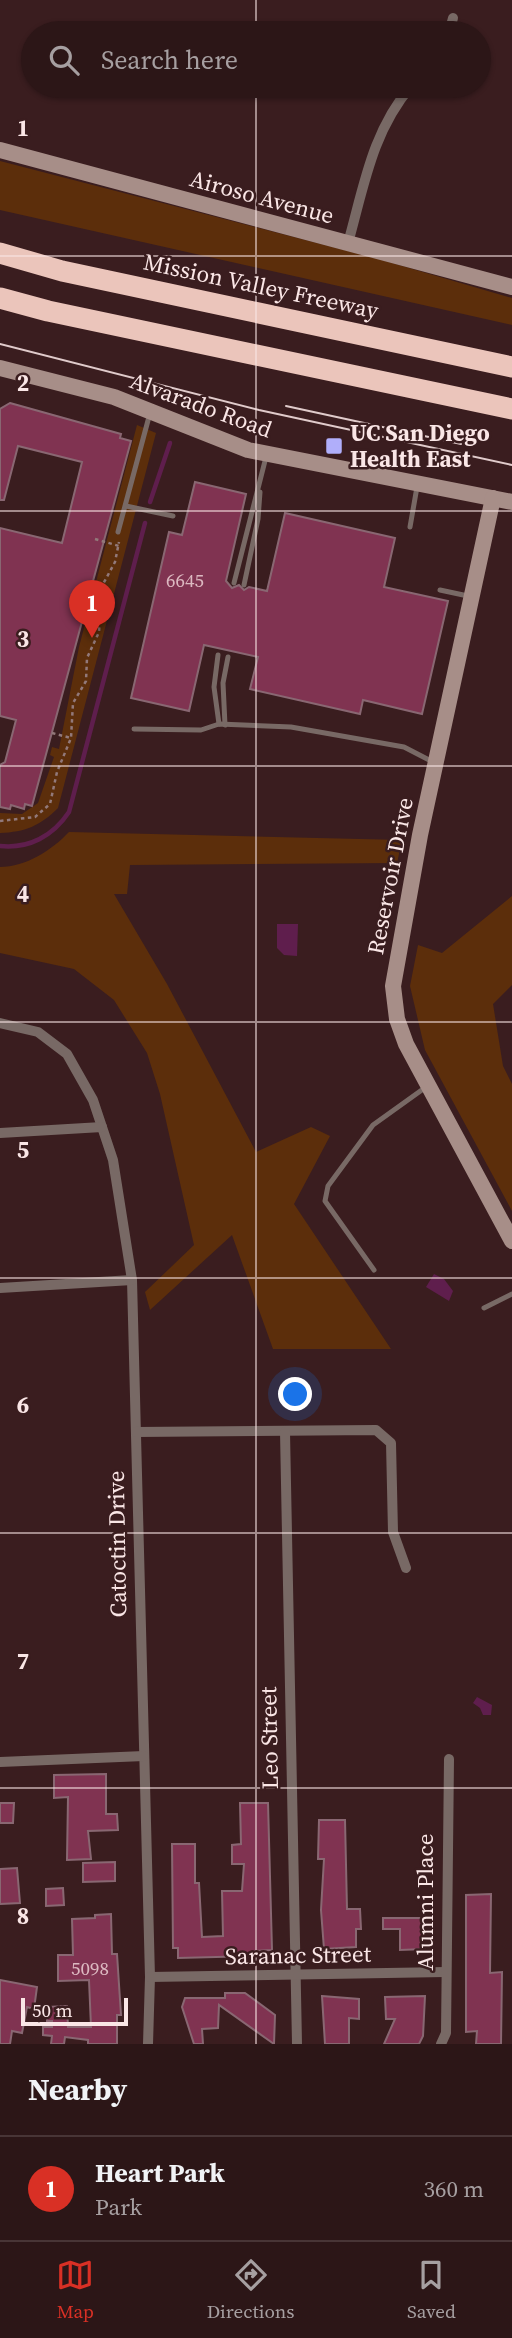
<!DOCTYPE html>
<style>
:root{--surface:#2c1617;--page:#382324;--text:#f1f3f6;--muted:#a69fa1;--line:#483536;--accent:#d93025}
body{margin:0;font-family:"Source Serif 4",serif;background:var(--page);color:var(--text)}
.scale{position:absolute;left:21px;bottom:18px;width:107px;box-sizing:border-box;padding-left:7px;border:4px solid #fae6e6;border-top:0;font-size:19px;line-height:24px;white-space:nowrap;color:#fae6e6;-webkit-text-stroke:5px #3a1d1f;paint-order:stroke}
.you{position:absolute;left:296px;top:1395px;width:24px;height:24px;margin:-18px;border:5px solid #fff;border-radius:50%;background:#1a73e8;box-shadow:0 0 0 10px #1a73e833}
.badge{display:grid;place-items:center;width:46px;height:46px;border-radius:50%;background:var(--accent);color:#fff;font-size:23px;font-weight:700}
.pin{position:absolute;translate:-50% -58px;filter:drop-shadow(0 2px 4px #0008)}
.pin::after{content:'';position:absolute;top:37px;width:24px;height:21px;background:inherit;clip-path:polygon(0 0,100% 0,50% 100%)}
.list{margin:0;padding:0;list-style:none}
h2{display:flex;justify-content:space-between;align-items:center;height:91px;margin:0;padding:0 28px;font-size:30px}
h2 small{font-size:23px;font-weight:400;color:var(--muted)}
.list li{display:grid;grid-template-columns:46px 1fr auto;gap:21px;align-items:center;box-sizing:border-box;height:105px;padding:0 28px;border-top:2px solid var(--line)}
.list b{display:block;font-size:26px;white-space:nowrap}
.list p{margin:0;font-size:23px;white-space:nowrap;color:var(--muted)}
.list em{font-size:23px;font-style:normal;color:var(--muted)}
.icon{flex:none;width:38px;height:38px;fill:none;stroke:currentColor;stroke-width:2;stroke-linecap:round;stroke-linejoin:round}
.map{position:relative;flex:none;width:512px;height:2044px;overflow:hidden}
.search{position:absolute;background:var(--surface);box-shadow:0 2px 5px #0004;left:21px;right:21px;top:21px;height:77px;display:flex;align-items:center;gap:18px;box-sizing:border-box;padding:0 24px;border-radius:38px;color:var(--muted);font-size:26px}
.sheet{height:196px;background:var(--surface)}
nav{display:flex;justify-content:space-around;align-items:center;box-sizing:border-box;height:98px;border-top:2px solid var(--line);background:var(--surface);font-size:19px;color:var(--muted)}
nav a{display:grid;justify-items:center;gap:4px}
nav .on{color:var(--accent)}
.map>svg:first-child{display:block}
.green{fill:#5c2e0b}
.water{fill:#5f1e4d}
.lines{fill:none;stroke-linecap:round;stroke-linejoin:round}
.stream{stroke:#5f1e4d;stroke-width:4.5}
.building{fill:#803351;stroke:#896772;stroke-width:2}
.path{stroke:#92797a;stroke-width:2.5;stroke-dasharray:3.5 3.5;stroke-linecap:butt}
.lane{stroke:#786965;stroke-width:5}
.street{stroke:#786965;stroke-width:10}
.secondary{stroke:#a78e88;stroke-width:16}
.highway{stroke:#ebc5bb;stroke-width:21}
.tram{stroke:#e0cbcb;stroke-width:2}
.grid{fill:none;stroke:#fae6e6;stroke-width:2;stroke-opacity:0.55}
.poi-dot{fill:#b0aefa;stroke:#3a1d1f;stroke-width:2.5}
.labels{text-anchor:middle;stroke-width:5;stroke-linejoin:round;paint-order:stroke}
.number-label{font-size:19px;fill:#dcb9c1}
.street-label{font-size:23px;fill:#fae6e6;stroke:#3a1d1f}
.poi-label{font-size:23px;font-weight:bold;fill:#fae6e6;stroke:#3a1d1f;text-anchor:start}
.grid-label{font-size:23px;text-anchor:middle;font-weight:bold;fill:#fae6e6;stroke:#3a1d1f;stroke-width:5;stroke-linejoin:round;paint-order:stroke}
</style>
<div class="map">
<svg width="512" height="2044" viewBox="0 0 512 2044">
<rect width="100%" height="100%" fill="#3a1d1f"/>
<!-- green -->
<g class="green">
<path d="M0 161 375 258 512 298V325L0 210Z"/>
<path d="M137 425 156 433 58 808C40 826 25 832 0 833V813L22 814 38 803 54 757 50 755 52 747 59 749 79 647Z"/>
<path d="M69 832 402 840 397 863 130 865 127 894H114L167 984 256 1152 311 1127 330 1136 294 1204 391 1349H273L232 1235 150 1310 145 1292 194 1245 160 1094 147 1053 114 1000 74 969 0 953V867C26 867 52 850 69 832Z"/>
<path d="M512 896V985L493 1004 503 1066 512 1084V1211L425 1050 410 986 418 945 442 953Z"/>
</g>
<!-- water -->
<g class="water">
<path d="M277 924H298L297 956 284 955 277 948Z"/>
<path d="M434 1274 444 1279 453 1291 449 1301 426 1287Z"/>
<path d="M477 1697 492 1705 491 1715H483L480 1708 473 1703Z"/>
</g>
<g class="lines">
<!-- stream -->
<g class="stream">
<path d="M150 502 170 443"/>
<path d="M0 846C29 849 53 836 69 812L145 523"/>
</g>
</g>
<!-- building -->
<g class="building">
<path d="M10 403 121 434 120 438 131 441 32 806 25 804 24 809 11 805 10 809 0 807V765L5 762 16 720 0 716V528L62 543 82 462 18 446 4 500H0V409Z"/>
<path d="M195 482 246 494 226 581 232 588 239 585 244 590 249 587 267 591 285 513 395 538 384 587 448 601 422 714 363 700 360 714 250 689 258 657 204 645 189 711 131 698 169 532 182 535Z"/>
<path d="M106 1774V1814H117L118 1830 88 1831 91 1859 67 1860 68 1797 54 1798V1775Z"/>
<path d="M0 1803H14L13 1823H0Z"/>
<path d="M240 1803H268L272 1950 255 1951V1956L178 1958V1948H173L172 1844H195V1883H199L202 1937 223 1936 222 1891H242L244 1864H232V1845L241 1844Z"/>
<path d="M319 1820H345L347 1909H360L361 1929H356V1947L324 1949 321 1910 324 1859H318Z"/>
<path d="M115 1862V1881L83 1882V1863Z"/>
<path d="M17 1868 20 1903 0 1904V1869Z"/>
<path d="M63 1888 64 1905 46 1906V1889Z"/>
<path d="M491 1894 490 1973 502 1972 501 2044H476L477 2031 466 2032V1895Z"/>
<path d="M111 1914 112 1954H117L121 2015H117V2044H88V2040L65 2037 64 2044H51L52 2036 43 2035V2027H52V2021H47V2007L67 2006 68 2027H91L89 1980 58 1981V1955H73L72 1919 95 1918V1915Z"/>
<path d="M383 1918H425V1949L400 1950V1929H383Z"/>
<path d="M0 1980 37 1987 34 2009 27 2007 22 2033 12 2031 10 2044H0Z"/>
<path d="M225 1993H245L275 2015 274 2044 219 2005 218 2028 202 2029 203 2044H194L182 2007 185 1998H225Z"/>
<path d="M322 1996 359 1999V2019L349 2018V2044H325Z"/>
<path d="M425 1996 423 2036 419 2044H384L395 2019H386L385 1997Z"/>
</g>
<g class="lines">
<!-- path -->
<g class="path">
<path d="M95 539 119 546"/>
<path d="M52 733 71 738"/>
<path d="M0 821 35 817 50 804 57 772 71 738 73 703 86 681 87 658 99 632 102 586 115 562 119 542"/>
</g>
<!-- lane -->
<g class="lane">
<path d="M126 506 173 516"/>
<path d="M410 527 417 487"/>
<path d="M118 532 150 413"/>
<path d="M234 583 266 457"/>
<path d="M244 585 258 519 260 492"/>
<path d="M440 590 468 596"/>
<path d="M218 655 214 687 219 724"/>
<path d="M225 725 223 683 228 657"/>
<path d="M134 729 201 730 219 724 291 727 404 747 433 762"/>
<path d="M374 1270 325 1201 328 1186 373 1125 426 1087"/>
<path d="M484 1308 512 1294"/>
</g>
<!-- street -->
<g class="street">
<path d="M449 33 453 18"/>
<path d="M348 243C364 186 372 132 411 86"/>
<path d="M0 1023 38 1032 67 1054 93 1100 113 1160 132 1280 150 1977 148 2044"/>
<path d="M0 1133 102 1127"/>
<path d="M0 1288 132 1280"/>
<path d="M136 1432 376 1430 391 1443 393 1532 406 1568"/>
<path d="M285 1432 297 2044"/>
<path d="M0 1762 144 1756"/>
<path d="M150 1977 446 1972"/>
<path d="M441 2044 446 2033 449 1759"/>
</g>
<!-- secondary -->
<g class="secondary">
<path d="M0 150 512 287"/>
<path d="M0 368 114 397 248 450 512 502"/>
<path d="M493 498 420 835 393 986 397 1019 406 1044 512 1241"/>
</g>
<!-- highway -->
<g class="highway">
<path d="M0 253 62 271 512 367"/>
<path d="M0 298 48 311 512 409"/>
</g>
<!-- tram -->
<g class="tram">
<path d="M0 344 259 410 512 465"/>
<path d="M286 406 461 444"/>
</g>
</g>
<!-- grid -->
<path class="grid" d="M256 0V33M256 86V2044M0 256H512M0 511H512M0 766H512M0 1022H512M0 1278H512M0 1533H512M0 1788H512"/>
<!-- markers -->
<rect class="poi-dot" x="325" y="437" width="18" height="18" rx="3.5"/>
<g class="labels">
<!-- number labels -->
<g class="number-label">
<text x="185" y="587">6645</text>
<text x="90" y="1975">5098</text>
</g>
<!-- street labels -->
<g class="street-label">
<text transform="translate(262 197) rotate(15)" y="8">Airoso Avenue</text>
<text transform="translate(261 286) rotate(12)" y="8">Mission Valley Freeway</text>
<text transform="translate(201 405) rotate(20)" y="8">Alvarado Road</text>
<text transform="translate(390 876) rotate(-79)" y="8">Reservoir Drive</text>
<text transform="translate(117 1544) rotate(-91)" y="8">Catoctin Drive</text>
<text transform="translate(269 1738) rotate(-91)" y="8">Leo Street</text>
<text transform="translate(425 1902) rotate(-90)" y="8">Alumni Place</text>
<text transform="translate(298 1955) rotate(-1)" y="8">Saranac Street</text>
</g>
<!-- poi labels -->
<g class="poi-label">
<text x="350" y="441">UC San Diego<tspan x="350" dy="26">Health East</tspan></text>
</g>
</g>
<g class="grid-label">
<text x="23" y="136">1</text>
<text x="23" y="391">2</text>
<text x="23" y="647">3</text>
<text x="23" y="902">4</text>
<text x="23" y="1158">5</text>
<text x="23" y="1413">6</text>
<text x="23" y="1669">7</text>
<text x="23" y="1924">8</text>
</g>
</svg>
<div class="scale">50 m</div>
<div class="you"></div>
<div class="pin badge" style="left:92px;top:638px">1</div>
<div class="search"><svg class="icon" aria-label="search" viewBox="0 0 24 24"><circle cx="10" cy="10" r="6"/><path d="M15 15l6 6"/></svg>Search here</div>
</div>
<section class="sheet">
<h2>Nearby<small></small></h2>
<ul class="list">
<li><span class="badge">1</span><div><b>Heart Park</b><p>Park</p></div><em>360 m</em></li>
</ul>
</section>
<nav>
<a class="on"><svg class="icon" aria-label="map" viewBox="0 0 24 24"><path d="M3 6l6-2 6 2 6-2v14l-6 2-6-2-6 2zM9 4v14M15 6v14"/></svg>Map</a>
<a><svg class="icon" aria-label="directions" viewBox="0 0 24 24"><path d="M12 3l9 9-9 9-9-9zM9 14v-3h6M13 9l2 2-2 2"/></svg>Directions</a>
<a><svg class="icon" aria-label="saved" viewBox="0 0 24 24"><path d="M7 4h10v16l-5-4-5 4z"/></svg>Saved</a>
</nav>
